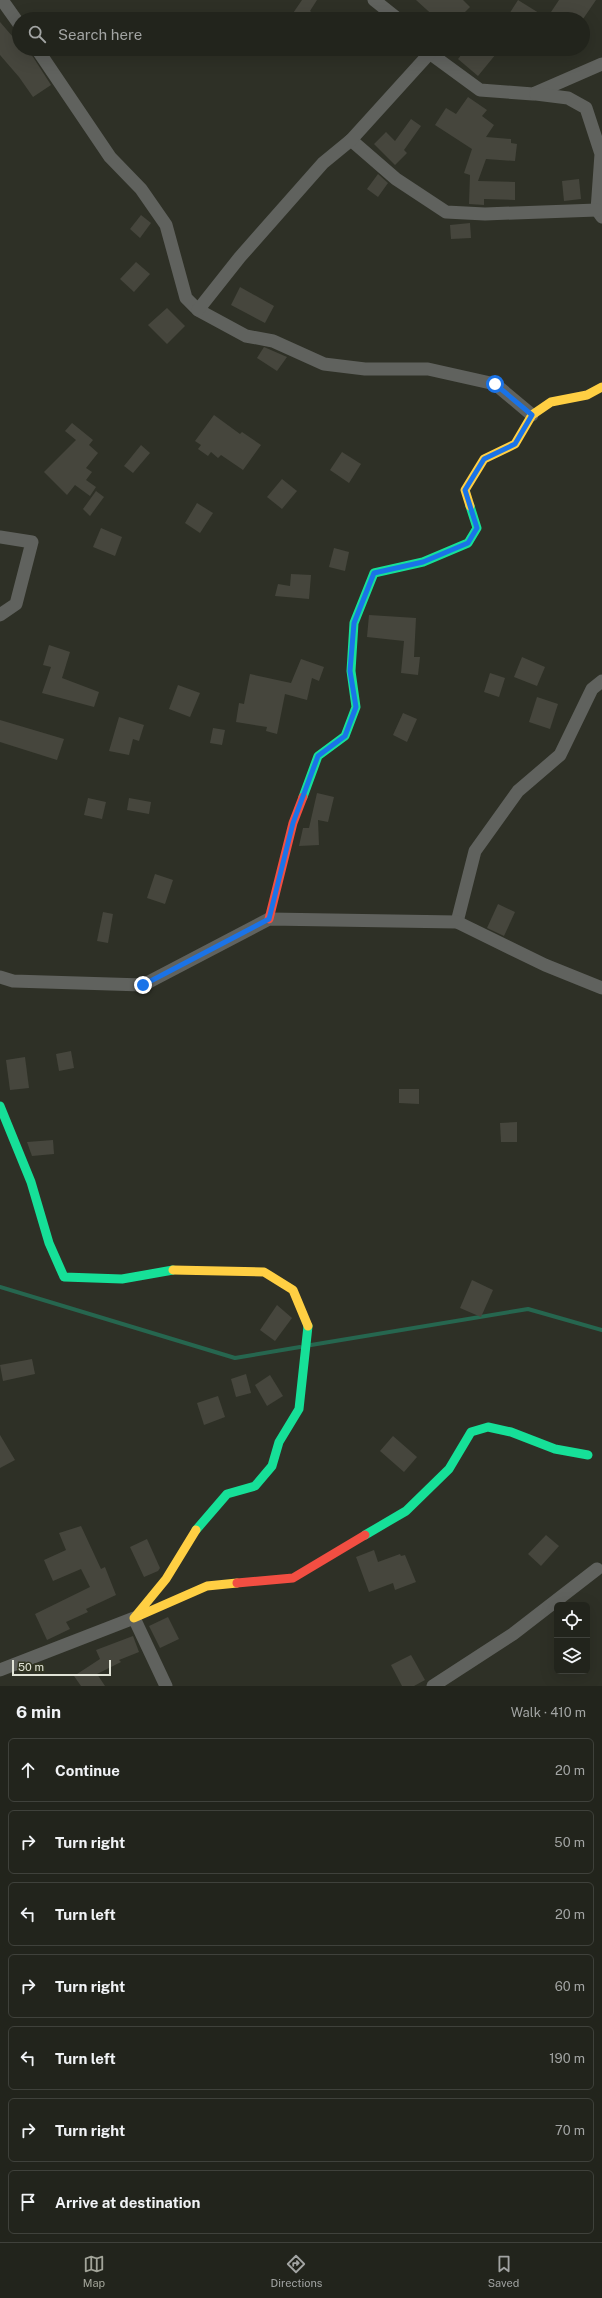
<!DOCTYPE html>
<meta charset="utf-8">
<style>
:root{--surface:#22241c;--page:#2a2c25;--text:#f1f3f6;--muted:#a2a4a3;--line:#3f413b;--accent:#a2a499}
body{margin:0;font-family:"Public Sans",sans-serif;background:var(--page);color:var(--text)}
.controls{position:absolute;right:12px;bottom:12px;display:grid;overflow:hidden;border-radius:6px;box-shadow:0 4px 16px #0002}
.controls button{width:36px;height:36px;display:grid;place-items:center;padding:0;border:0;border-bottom:1px solid var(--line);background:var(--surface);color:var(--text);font:20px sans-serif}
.scale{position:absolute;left:12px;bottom:10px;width:99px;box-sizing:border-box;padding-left:4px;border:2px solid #e1e3d7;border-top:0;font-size:11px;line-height:14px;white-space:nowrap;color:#e1e3d7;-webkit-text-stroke:3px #323521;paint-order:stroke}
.stop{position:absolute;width:12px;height:12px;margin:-9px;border:3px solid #1a73e8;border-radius:50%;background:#fff}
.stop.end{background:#1a73e8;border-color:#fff;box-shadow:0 1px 4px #0008}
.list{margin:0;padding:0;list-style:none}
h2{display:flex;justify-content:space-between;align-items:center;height:52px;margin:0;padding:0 16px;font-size:17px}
h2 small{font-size:13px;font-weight:400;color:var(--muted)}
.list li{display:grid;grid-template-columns:26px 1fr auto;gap:12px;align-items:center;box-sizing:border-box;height:64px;margin:0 8px 8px;padding:0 8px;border:1px solid var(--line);border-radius:6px}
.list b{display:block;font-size:15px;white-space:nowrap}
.list em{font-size:13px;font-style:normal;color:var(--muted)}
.icon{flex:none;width:22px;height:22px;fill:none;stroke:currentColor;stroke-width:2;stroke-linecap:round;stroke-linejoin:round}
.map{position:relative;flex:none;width:602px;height:1686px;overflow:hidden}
.search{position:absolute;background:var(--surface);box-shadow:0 4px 16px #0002;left:12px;right:12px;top:12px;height:44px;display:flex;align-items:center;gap:10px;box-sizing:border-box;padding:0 14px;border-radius:22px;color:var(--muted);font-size:15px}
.sheet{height:556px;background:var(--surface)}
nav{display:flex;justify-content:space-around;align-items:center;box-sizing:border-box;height:56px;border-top:1px solid var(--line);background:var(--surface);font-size:11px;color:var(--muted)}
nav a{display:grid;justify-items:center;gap:2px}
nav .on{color:var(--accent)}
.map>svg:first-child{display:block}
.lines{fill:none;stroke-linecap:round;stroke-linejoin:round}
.stream{stroke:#26664f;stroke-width:4}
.building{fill:#46463d}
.street{stroke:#60625e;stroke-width:13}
.fast{stroke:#16e098;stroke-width:9}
.slow{stroke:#ffcf43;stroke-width:9}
.jam{stroke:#f24e42;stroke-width:9}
.route{stroke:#1a73e8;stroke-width:5}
</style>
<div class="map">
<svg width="602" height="1686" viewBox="0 0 602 1686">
<rect width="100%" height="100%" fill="#2e3026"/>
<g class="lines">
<!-- stream -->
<g class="stream">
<path d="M0 1287 235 1358 300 1347"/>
<path d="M311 1345 528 1309 602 1330"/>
</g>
</g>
<!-- building -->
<g class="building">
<path d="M302 0H317L310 11 321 19H289Z"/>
<path d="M416 0H463L470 7 458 19H437Z"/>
<path d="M518 0 547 18 559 0H596L583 19H506Z"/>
<path d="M0 22 19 44V49H26L33 57 51 85 33 97 19 77 0 55Z"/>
<path d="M466 49H500L478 76 458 59Z"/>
<path d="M468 97 487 110 482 116 494 125 486 137 511 139V143L517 144 515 161 486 159 478 181 515 182V200L484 199V205L469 204 470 175 464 173 472 149 435 125 446 108 456 114Z"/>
<path d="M411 119 421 126 404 150 407 153 395 165 374 144 386 132 395 141Z"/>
<path d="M378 174 388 183 378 197 367 189Z"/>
<path d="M579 179 581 199 564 201 562 181Z"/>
<path d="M141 215 151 223 140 238 130 229Z"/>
<path d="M470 223 471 238 451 239 450 225Z"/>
<path d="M136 262 150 274 134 292 120 279Z"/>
<path d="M240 287 274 306 265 323 231 305Z"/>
<path d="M167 308 185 326 167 344 148 325Z"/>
<path d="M264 347 287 357 277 371 257 358Z"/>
<path d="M214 415 240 434 242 432 261 445 243 470 221 455 218 458 211 452 208 456 198 449 201 445 195 441Z"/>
<path d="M72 423 93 440 89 445 98 453 86 468 92 472 86 480 96 487 90 496 75 485 67 495 44 472 76 440 65 431Z"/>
<path d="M141 445 150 453 133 473 124 466Z"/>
<path d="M342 452 361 464 349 483 330 470Z"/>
<path d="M282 479 297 491 282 509 267 497Z"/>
<path d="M96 491 104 497 90 516 83 509Z"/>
<path d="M197 503 213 513 200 533 185 523Z"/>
<path d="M101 528 122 537 115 556 93 547Z"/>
<path d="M334 548 349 552 345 571 329 567Z"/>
<path d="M291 574 311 575 309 599 275 596 278 584 290 586Z"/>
<path d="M369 615 416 618 414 657H420L418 675 401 673 404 641 367 637Z"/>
<path d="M49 645 70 652 62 678 99 692 94 707 42 693 51 667 43 665Z"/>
<path d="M522 657 545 667 537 686 514 677Z"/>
<path d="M301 659 324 667 319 681 312 678 307 700 285 694 277 734 266 731 267 727 236 722 239 703 244 704 250 674 291 683Z"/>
<path d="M490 673 505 678 499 697 484 692Z"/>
<path d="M178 685 200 693 190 717 169 709Z"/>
<path d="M537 697 558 704 550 729 529 722Z"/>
<path d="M403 713 417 719 407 742 393 735Z"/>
<path d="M119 717 144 725 139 741 133 739 129 755 109 751Z"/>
<path d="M0 720 64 739 57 760 0 742Z"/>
<path d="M213 728 225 730 222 745 210 743Z"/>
<path d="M317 793 334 797 328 822 318 820 319 845 299 846 303 828H309Z"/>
<path d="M88 798 106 802 102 819 84 815Z"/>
<path d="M129 798 151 802 149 814 127 810Z"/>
<path d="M155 874 173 880 165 904 147 898Z"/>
<path d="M498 904 515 912 504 936 487 928Z"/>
<path d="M103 912 113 914 108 943 97 941Z"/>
<path d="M71 1051 74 1068 59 1071 56 1054Z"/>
<path d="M25 1057 29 1088 10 1090 6 1060Z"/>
<path d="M399 1089H419V1104L399 1103Z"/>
<path d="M517 1122V1142H501L500 1123Z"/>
<path d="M53 1140 54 1154 32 1156 27 1142Z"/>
<path d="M472 1280 493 1290 481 1317 460 1308Z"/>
<path d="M277 1305 292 1318 275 1341 260 1330Z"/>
<path d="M32 1359 35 1374 3 1381 0 1365Z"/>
<path d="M246 1374 251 1393 236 1397 231 1379Z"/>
<path d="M270 1375 283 1396 267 1406 255 1385Z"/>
<path d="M218 1396 225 1417 204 1425 197 1403Z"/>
<path d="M0 1435 15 1460 0 1468Z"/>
<path d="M393 1436 417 1457 404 1472 380 1451Z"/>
<path d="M81 1526 101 1569 105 1567 116 1595 86 1609 88 1612 66 1622 70 1629 47 1640 35 1614 90 1587 81 1569 53 1581 44 1560 66 1550 59 1533Z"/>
<path d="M546 1535 559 1546 541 1566 528 1554Z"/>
<path d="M147 1539 160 1568 158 1571 144 1577 130 1547Z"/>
<path d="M374 1550 378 1562 400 1554 401 1556 405 1555 416 1582 395 1590 393 1583 369 1592 356 1557Z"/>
<path d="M168 1617 179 1639 160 1648 149 1626Z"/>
<path d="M133 1636 139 1652 119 1660 121 1662 97 1674 105 1686H81L74 1676 100 1659 96 1650Z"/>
<path d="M411 1655 425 1680 414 1686H402L391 1665Z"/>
</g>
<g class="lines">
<!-- street -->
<g class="street">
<path d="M2 0 19 24"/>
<path d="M374 0 398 19"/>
<path d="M37 49 110 157 141 189 166 225 186 298 198 310 246 336 273 341 324 364 365 369H428L495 384 532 415"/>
<path d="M424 49 480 90 533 94 602 64"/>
<path d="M536 94 568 98 586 108 601 154 597 210 602 217"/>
<path d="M351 140 396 179 446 212 485 214 597 210"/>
<path d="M198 310 240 257 323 163 351 140 429 54"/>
<path d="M0 537 32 542 16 604 0 615"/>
<path d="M457 922 475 851 518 791 560 755 592 689 602 681"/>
<path d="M0 977 13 981 143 985 269 919 457 922 545 965 602 988"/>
<path d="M0 1670 134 1618 166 1686"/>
<path d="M433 1686 513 1634 597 1569"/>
</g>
<!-- fast -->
<g class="fast">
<path d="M303 797 318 756 345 736 356 707 351 671 354 623 374 573 423 562 468 543 477 528 470 506"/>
<path d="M0 1106 31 1182 49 1243 64 1277 122 1279 173 1270"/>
<path d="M196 1530 227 1494 255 1486 272 1466 279 1442 299 1409 308 1326"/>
<path d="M365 1535 406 1511 449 1469 471 1432 488 1427 511 1432 555 1449 588 1455"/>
</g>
<!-- slow -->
<g class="slow">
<path d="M470 506 465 490 484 459 515 444 532 415 551 402 587 395 602 387"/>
<path d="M173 1270 264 1272 293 1290 308 1326"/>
<path d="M196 1530 166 1579 134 1618 207 1586 237 1583"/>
</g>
<!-- jam -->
<g class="jam">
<path d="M269 919 293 823 303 797"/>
<path d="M237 1583 293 1578 365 1535"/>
</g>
</g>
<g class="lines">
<!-- route -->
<path class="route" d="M143 985 269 919 293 823 318 756 345 736 356 707 350 671 354 623 374 573 423 562 468 543 477 528 465 490 484 459 515 444 532 415 495 384"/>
</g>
</svg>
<div class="controls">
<button><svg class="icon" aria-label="locate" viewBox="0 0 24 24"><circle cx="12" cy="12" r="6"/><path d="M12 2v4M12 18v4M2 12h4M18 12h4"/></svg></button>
<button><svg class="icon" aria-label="layers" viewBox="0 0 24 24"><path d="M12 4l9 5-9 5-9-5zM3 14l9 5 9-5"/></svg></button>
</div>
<div class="scale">50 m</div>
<div class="stop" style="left:495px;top:384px"></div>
<div class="stop end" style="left:143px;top:985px"></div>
<div class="search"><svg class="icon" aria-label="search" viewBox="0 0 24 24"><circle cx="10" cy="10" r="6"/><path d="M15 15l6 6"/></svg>Search here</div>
</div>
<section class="sheet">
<h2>6 min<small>Walk · 410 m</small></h2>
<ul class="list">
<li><svg class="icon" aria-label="ahead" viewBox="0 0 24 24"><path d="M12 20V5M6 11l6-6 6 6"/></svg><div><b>Continue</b></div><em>20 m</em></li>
<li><svg class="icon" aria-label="right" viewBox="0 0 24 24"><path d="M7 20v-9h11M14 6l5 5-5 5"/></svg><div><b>Turn right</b></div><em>50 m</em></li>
<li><svg class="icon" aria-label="left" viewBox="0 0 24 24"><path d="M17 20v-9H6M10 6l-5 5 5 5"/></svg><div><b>Turn left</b></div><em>20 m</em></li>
<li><svg class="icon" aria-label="right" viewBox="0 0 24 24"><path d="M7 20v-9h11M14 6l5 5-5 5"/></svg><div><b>Turn right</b></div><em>60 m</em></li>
<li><svg class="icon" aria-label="left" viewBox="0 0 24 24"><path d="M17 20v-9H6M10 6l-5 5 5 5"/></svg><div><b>Turn left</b></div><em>190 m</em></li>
<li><svg class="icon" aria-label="right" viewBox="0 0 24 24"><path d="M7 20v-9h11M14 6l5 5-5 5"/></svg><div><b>Turn right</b></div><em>70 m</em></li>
<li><svg class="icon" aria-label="arrive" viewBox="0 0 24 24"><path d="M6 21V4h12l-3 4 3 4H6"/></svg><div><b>Arrive at destination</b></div></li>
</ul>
</section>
<nav>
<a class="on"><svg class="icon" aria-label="map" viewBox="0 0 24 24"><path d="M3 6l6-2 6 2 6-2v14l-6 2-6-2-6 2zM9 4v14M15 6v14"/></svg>Map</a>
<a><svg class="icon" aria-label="directions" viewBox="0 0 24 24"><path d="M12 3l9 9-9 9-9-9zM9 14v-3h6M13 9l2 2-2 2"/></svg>Directions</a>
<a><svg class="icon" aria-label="saved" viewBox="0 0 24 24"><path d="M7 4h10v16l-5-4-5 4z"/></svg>Saved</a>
</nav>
